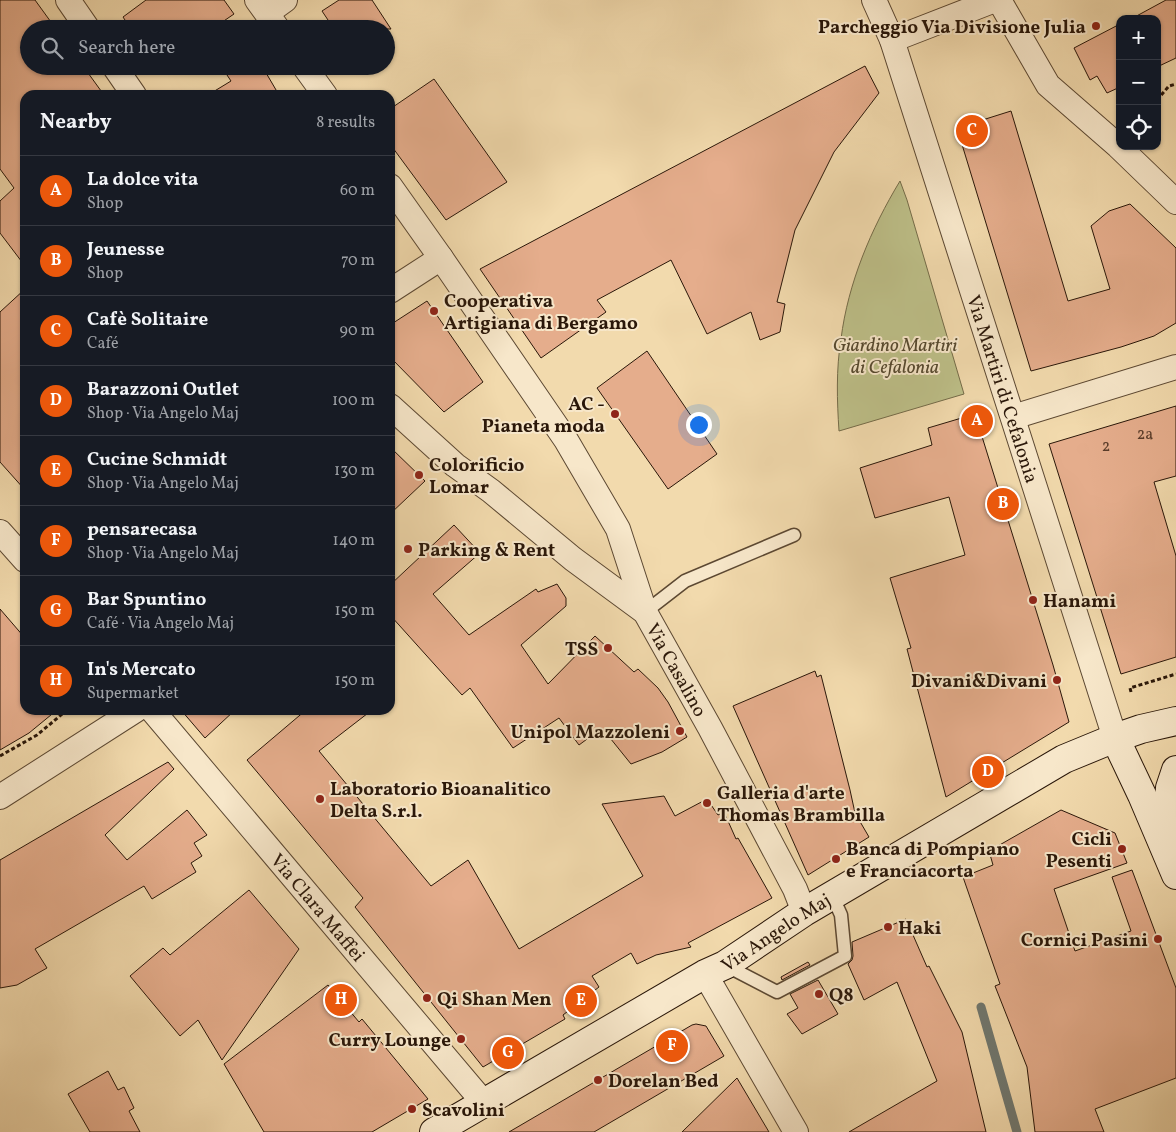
<!DOCTYPE html>
<meta charset="utf-8">
<style>
:root{--surface:#171b24;--page:#20242c;--text:#f1f3f6;--muted:#9ea1a6;--line:#363941;--accent:#ea580c}
body{margin:0;font-family:Vollkorn,serif;background:var(--page);color:var(--text)}
.controls{position:absolute;right:15px;top:15px;display:grid;overflow:hidden;border-radius:10px;box-shadow:0 1px 4px #0004}
.controls button{width:45px;height:45px;display:grid;place-items:center;padding:0;border:0;border-bottom:1px solid var(--line);background:var(--surface);color:var(--text);font:25px sans-serif}
.you{position:absolute;left:698px;top:424px;width:18px;height:18px;margin:-12px;border:4px solid #fff;border-radius:50%;background:#1a73e8;box-shadow:0 0 0 8px #1a73e833}
.badge{display:grid;place-items:center;width:32px;height:32px;border-radius:50%;background:var(--accent);color:#fff;font-size:16px;font-weight:700}
.pin{position:absolute;translate:-50% -50%;border:2px solid #fff;box-shadow:0 1px 5px #0006}
.list{margin:0;padding:0;list-style:none}
h2{display:flex;justify-content:space-between;align-items:center;height:65px;margin:0;padding:0 20px;font-size:21px}
h2 small{font-size:16px;font-weight:400;color:var(--muted)}
.list li{display:grid;grid-template-columns:32px 1fr auto;gap:15px;align-items:center;box-sizing:border-box;height:70px;padding:0 20px;border-top:1px solid var(--line)}
.list b{display:block;font-size:19px;white-space:nowrap}
.list p{margin:0;font-size:16px;white-space:nowrap;color:var(--muted)}
.list em{font-size:16px;font-style:normal;color:var(--muted)}
.icon{flex:none;width:28px;height:28px;fill:none;stroke:currentColor;stroke-width:2;stroke-linecap:round;stroke-linejoin:round}
.map{position:relative;flex:none;width:1176px;height:1132px;overflow:hidden}
.search{position:absolute;background:var(--surface);box-shadow:0 1px 4px #0004;left:20px;top:20px;width:375px;height:55px;display:flex;align-items:center;gap:12px;box-sizing:border-box;padding:0 18px;border-radius:28px;color:var(--muted);font-size:19px}
.panel{position:absolute;background:var(--surface);box-shadow:0 1px 4px #0004;left:20px;top:90px;width:375px;height:625px;border-radius:15px}
.map>svg:first-child{display:block}
.green{fill:#bdbf88;stroke:#746b48}
.lines{fill:none;stroke-linecap:round;stroke-linejoin:round}
.stream{stroke:#707870;stroke-width:9}
.building{fill:#e5ad8c;stroke:#2a1709}
.lane-casing{stroke:#5c4832;stroke-width:15}
.street-casing{stroke:#5c4832;stroke-width:26}
.secondary-casing{stroke:#2a1709;stroke-width:30}
.path{stroke:#2a1709;stroke-width:3;stroke-dasharray:4 2.5;stroke-linecap:butt}
.lane{stroke:#f7e7ca;stroke-width:12}
.street{stroke:#f7e7ca;stroke-width:24}
.secondary{stroke:#f7e7ca;stroke-width:28}
.poi-dot{fill:#8f2418;stroke:#f7e7ca;stroke-width:2}
.labels{text-anchor:middle;stroke-width:4;stroke-linejoin:round;paint-order:stroke}
.number-label{font-size:16px;fill:#593c2a}
.poi-label{font-size:19px;font-weight:bold;fill:#2a1709;stroke:#f7e7ca;text-anchor:start}
.park-label{font-size:19px;font-style:italic;fill:#56492f;stroke:#f7e7ca}
.street-label{font-size:19px;fill:#2a1709;stroke:#f7e7ca}
</style>
<div class="map">
<svg width="1176" height="1132" viewBox="0 0 1176 1132">
<rect width="100%" height="100%" fill="#f2daad"/>
<filter id="stains"><feTurbulence type="fractalNoise" baseFrequency=".004" numOctaves="4"/><feColorMatrix values="0 0 0 0 .2 0 0 0 0 .09 0 0 0 0 .02 0 0 0 .5 -.17"/></filter>
<radialGradient id="worn" r=".72"><stop offset=".6" stop-color="#630" stop-opacity="0"/><stop offset="1" stop-color="#630" stop-opacity=".3"/></radialGradient>
<!-- green -->
<path class="green" d="M900 181 907 200 964 394 839 431C837 401 836 369 841 339 848 283 871 229 900 181Z"/>
<g class="lines">
<!-- stream -->
<path class="stream" d="M981 1007 1017 1132"/>
</g>
<!-- building -->
<g class="building">
<path d="M0 0H35L56 29H29V66H83L104 95H25V266L0 233V201L14 188 0 169Z"/>
<path d="M146 0H224L234 14 212 29H131L123 17Z"/>
<path d="M339 0H372L391 29H334L322 11Z"/>
<path d="M1166 0H1176V58L1157 67V19H1131Z"/>
<path d="M1120 24V87L1107 93 1097 76 1090 80 1074 48Z"/>
<path d="M221 66H262L279 95H208L231 81Z"/>
<path d="M865 66 879 93 834 152 795 230 777 302 785 304 780 332 760 340 751 312 707 334 671 260 597 300 606 312 541 358 480 269Z"/>
<path d="M434 79 507 182 446 220 390 144V109Z"/>
<path d="M1011 111 1068 301 1110 289 1091 226 1109 211 1130 204 1176 248V323L1154 336 1121 347 1031 371 957 128Z"/>
<path d="M25 289V490L0 462V312Z"/>
<path d="M427 301 483 382 444 412 390 357V325Z"/>
<path d="M647 351 717 454 668 489 597 388Z"/>
<path d="M1176 406V476L1154 482 1176 556V657L1121 674 1049 444Z"/>
<path d="M975 414 1053 665 1069 722 946 797 907 649 911 648 890 578 965 555 949 497 875 518 860 468 932 445 928 428Z"/>
<path d="M390 447 425 481 390 514Z"/>
<path d="M454 525 480 553 433 594 469 635 536 589 538 592 557 584 566 598V606L521 645 548 684 595 636 634 672 638 669 658 688 668 702 687 737 662 752 631 764 602 728 579 745 559 718 513 748 470 688 462 695 390 615V585Z"/>
<path d="M0 609 25 638V710H57L29 733 0 750Z"/>
<path d="M815 671 817 677 821 675 850 790 855 813 869 837 808 875 733 706Z"/>
<path d="M181 710H235L205 738Z"/>
<path d="M306 710H372L319 751 431 886 468 860 519 949 643 876 602 804 664 796 675 816 707 799 718 815 724 812 736 839 738 838 772 898 688 943 691 947 656 955 637 964 631 953 592 976 599 987 563 1015 565 1019 483 1067 355 907 363 898 247 760Z"/>
<path d="M168 762 174 769 105 835 127 860 187 810 207 835 194 843 202 856 191 863 196 872 152 899 144 886 35 949 47 968 17 985 0 988V860Z"/>
<path d="M1061 810 1115 833 1127 863 1054 889 1075 951 1131 931 1112 877 1132 870 1176 988V1078L1095 1109 1104 1132H1035L1027 1067 995 986 1000 984 963 877 993 865 989 851Z"/>
<path d="M249 890 299 949 222 1060 198 1020 180 1036 130 976 163 948 170 955Z"/>
<path d="M906 919 927 967 929 966 962 1032 986 1132H849L937 1081 897 982 864 1000 848 964 852 960 853 956 852 942Z"/>
<path d="M808 962 810 965 782 980 781 977Z"/>
<path d="M818 980 838 1014 802 1034 787 1014 798 1008 790 994Z"/>
<path d="M328 985 359 1022 362 1019 428 1099 372 1132H264L224 1064Z"/>
<path d="M696 1024 706 1026 724 1056 594 1132H509L692 1025Z"/>
<path d="M108 1071 118 1090 124 1087 134 1108 129 1111 140 1132H90L68 1094Z"/>
<path d="M737 1078 769 1132H682Z"/>
</g>
<g class="lines">
<defs>
<g id="lane">
<path d="M645 612 685 581 794 535"/>
<path d="M725 965 777 992 845 956 841 915 832 895"/>
</g>
<g id="street">
<path d="M68 0 88 29"/>
<path d="M257 0 278 29"/>
<path id="s1" d="M874 0 892 40 1115 738"/>
<path d="M999 0 1048 85 1118 146 1176 202"/>
<path d="M267 13 285 0"/>
<path d="M892 40 995 0"/>
<path d="M114 66 134 95"/>
<path d="M304 66 325 95"/>
<path d="M390 186 441 258 566 440 618 529 645 612"/>
<path d="M390 291 441 258"/>
<path id="s2" d="M390 406 455 465 491 491 573 559 645 612 710 728 795 889 804 912"/>
<path d="M1013 417 1176 367"/>
<path d="M0 532 25 560"/>
<path id="s3" d="M152 710 484 1103"/>
<path d="M0 797 136 710"/>
<path d="M705 974 796 1132"/>
</g>
<g id="secondary">
<path d="M1115 738 1142 795 1176 875"/>
<path d="M1172 845 1168 812 1170 788 1176 770"/>
<path id="s4" d="M434 1132 705 974 725 965 804 912 1064 759 1115 738 1141 729 1176 721"/>
</g>
</defs>
<!-- lane casing -->
<use href="#lane" class="lane-casing"/>
<!-- street casing -->
<use href="#street" class="street-casing"/>
<!-- secondary casing -->
<use href="#secondary" class="secondary-casing"/>
<!-- path -->
<g class="path">
<path d="M1157 100 1169 86 1176 84"/>
<path d="M1131 692 1130 688 1176 674"/>
<path d="M0 756 37 735 67 710"/>
</g>
<!-- lane -->
<use href="#lane" class="lane"/>
<!-- street -->
<use href="#street" class="street"/>
<!-- secondary -->
<use href="#secondary" class="secondary"/>
</g>
<!-- markers -->
<g class="poi-dot">
<circle cx="1096" cy="26" r="5"/>
<circle cx="434" cy="311" r="5"/>
<circle cx="615" cy="414" r="5"/>
<circle cx="419" cy="475" r="5"/>
<circle cx="408" cy="549" r="5"/>
<circle cx="1033" cy="600" r="5"/>
<circle cx="608" cy="648" r="5"/>
<circle cx="1057" cy="680" r="5"/>
<circle cx="680" cy="731" r="5"/>
<circle cx="320" cy="799" r="5"/>
<circle cx="707" cy="803" r="5"/>
<circle cx="1122" cy="849" r="5"/>
<circle cx="836" cy="859" r="5"/>
<circle cx="888" cy="927" r="5"/>
<circle cx="1158" cy="939" r="5"/>
<circle cx="819" cy="994" r="5"/>
<circle cx="427" cy="998" r="5"/>
<circle cx="461" cy="1039" r="5"/>
<circle cx="598" cy="1080" r="5"/>
<circle cx="412" cy="1109" r="5"/>
</g>
<g class="labels">
<!-- number labels -->
<g class="number-label">
<text x="1145" y="439">2a</text>
<text x="1106" y="451">2</text>
</g>
<!-- poi labels -->
<g class="poi-label">
<text x="1086" y="33" text-anchor="end">Parcheggio Via Divisione Julia</text>
<text x="444" y="307">Cooperativa<tspan x="444" dy="22">Artigiana di Bergamo</tspan></text>
<text x="605" y="410" text-anchor="end">AC -<tspan x="605" dy="22">Pianeta moda</tspan></text>
<text x="429" y="471">Colorificio<tspan x="429" dy="22">Lomar</tspan></text>
<text x="418" y="556">Parking &amp; Rent</text>
<text x="1043" y="607">Hanami</text>
<text x="598" y="655" text-anchor="end">TSS</text>
<text x="1047" y="687" text-anchor="end">Divani&amp;Divani</text>
<text x="670" y="738" text-anchor="end">Unipol Mazzoleni</text>
<text x="330" y="795">Laboratorio Bioanalitico<tspan x="330" dy="22">Delta S.r.l.</tspan></text>
<text x="717" y="799">Galleria d'arte<tspan x="717" dy="22">Thomas Brambilla</tspan></text>
<text x="1112" y="845" text-anchor="end">Cicli<tspan x="1112" dy="22">Pesenti</tspan></text>
<text x="846" y="855">Banca di Pompiano<tspan x="846" dy="22">e Franciacorta</tspan></text>
<text x="898" y="934">Haki</text>
<text x="1148" y="946" text-anchor="end">Cornici Pasini</text>
<text x="829" y="1001">Q8</text>
<text x="437" y="1005">Qi Shan Men</text>
<text x="451" y="1046" text-anchor="end">Curry Lounge</text>
<text x="608" y="1087">Dorelan Bed</text>
<text x="422" y="1116">Scavolini</text>
</g>
<!-- park labels -->
<g class="park-label">
<text x="895" y="351">Giardino Martiri<tspan x="895" dy="22">di Cefalonia</tspan></text>
</g>
<!-- street labels -->
<g class="street-label">
<text dy="7" stroke="none"><textPath href="#s1" startOffset="410">Via Martiri di Cefalonia</textPath></text>
<text dy="7" stroke="none"><textPath href="#s2" startOffset="394">Via Casalino</textPath></text>
<text dy="7" stroke="none"><textPath href="#s3" startOffset="258">Via Clara Maffei</textPath></text>
<text dy="7" stroke="none"><textPath href="#s4" startOffset="396">Via Angelo Maj</textPath></text>
</g>
</g>
<rect width="100%" height="100%" filter="url(#stains)"/>
<rect width="100%" height="100%" fill="url(#worn)"/>
</svg>
<div class="controls">
<button>+</button>
<button>−</button>
<button><svg class="icon" aria-label="locate" viewBox="0 0 24 24"><circle cx="12" cy="12" r="6"/><path d="M12 2v4M12 18v4M2 12h4M18 12h4"/></svg></button>
</div>
<div class="you"></div>
<div class="pin badge" style="left:977px;top:421px">A</div>
<div class="pin badge" style="left:1003px;top:504px">B</div>
<div class="pin badge" style="left:972px;top:131px">C</div>
<div class="pin badge" style="left:988px;top:772px">D</div>
<div class="pin badge" style="left:581px;top:1001px">E</div>
<div class="pin badge" style="left:672px;top:1046px">F</div>
<div class="pin badge" style="left:508px;top:1053px">G</div>
<div class="pin badge" style="left:341px;top:1000px">H</div>
<div class="search"><svg class="icon" aria-label="search" viewBox="0 0 24 24"><circle cx="10" cy="10" r="6"/><path d="M15 15l6 6"/></svg>Search here</div>
<section class="panel">
<h2>Nearby<small>8 results</small></h2>
<ul class="list">
<li><span class="badge">A</span><div><b>La dolce vita</b><p>Shop</p></div><em>60 m</em></li>
<li><span class="badge">B</span><div><b>Jeunesse</b><p>Shop</p></div><em>70 m</em></li>
<li><span class="badge">C</span><div><b>Cafè Solitaire</b><p>Café</p></div><em>90 m</em></li>
<li><span class="badge">D</span><div><b>Barazzoni Outlet</b><p>Shop · Via Angelo Maj</p></div><em>100 m</em></li>
<li><span class="badge">E</span><div><b>Cucine Schmidt</b><p>Shop · Via Angelo Maj</p></div><em>130 m</em></li>
<li><span class="badge">F</span><div><b>pensarecasa</b><p>Shop · Via Angelo Maj</p></div><em>140 m</em></li>
<li><span class="badge">G</span><div><b>Bar Spuntino</b><p>Café · Via Angelo Maj</p></div><em>150 m</em></li>
<li><span class="badge">H</span><div><b>In's Mercato</b><p>Supermarket</p></div><em>150 m</em></li>
</ul>
</section>
</div>
